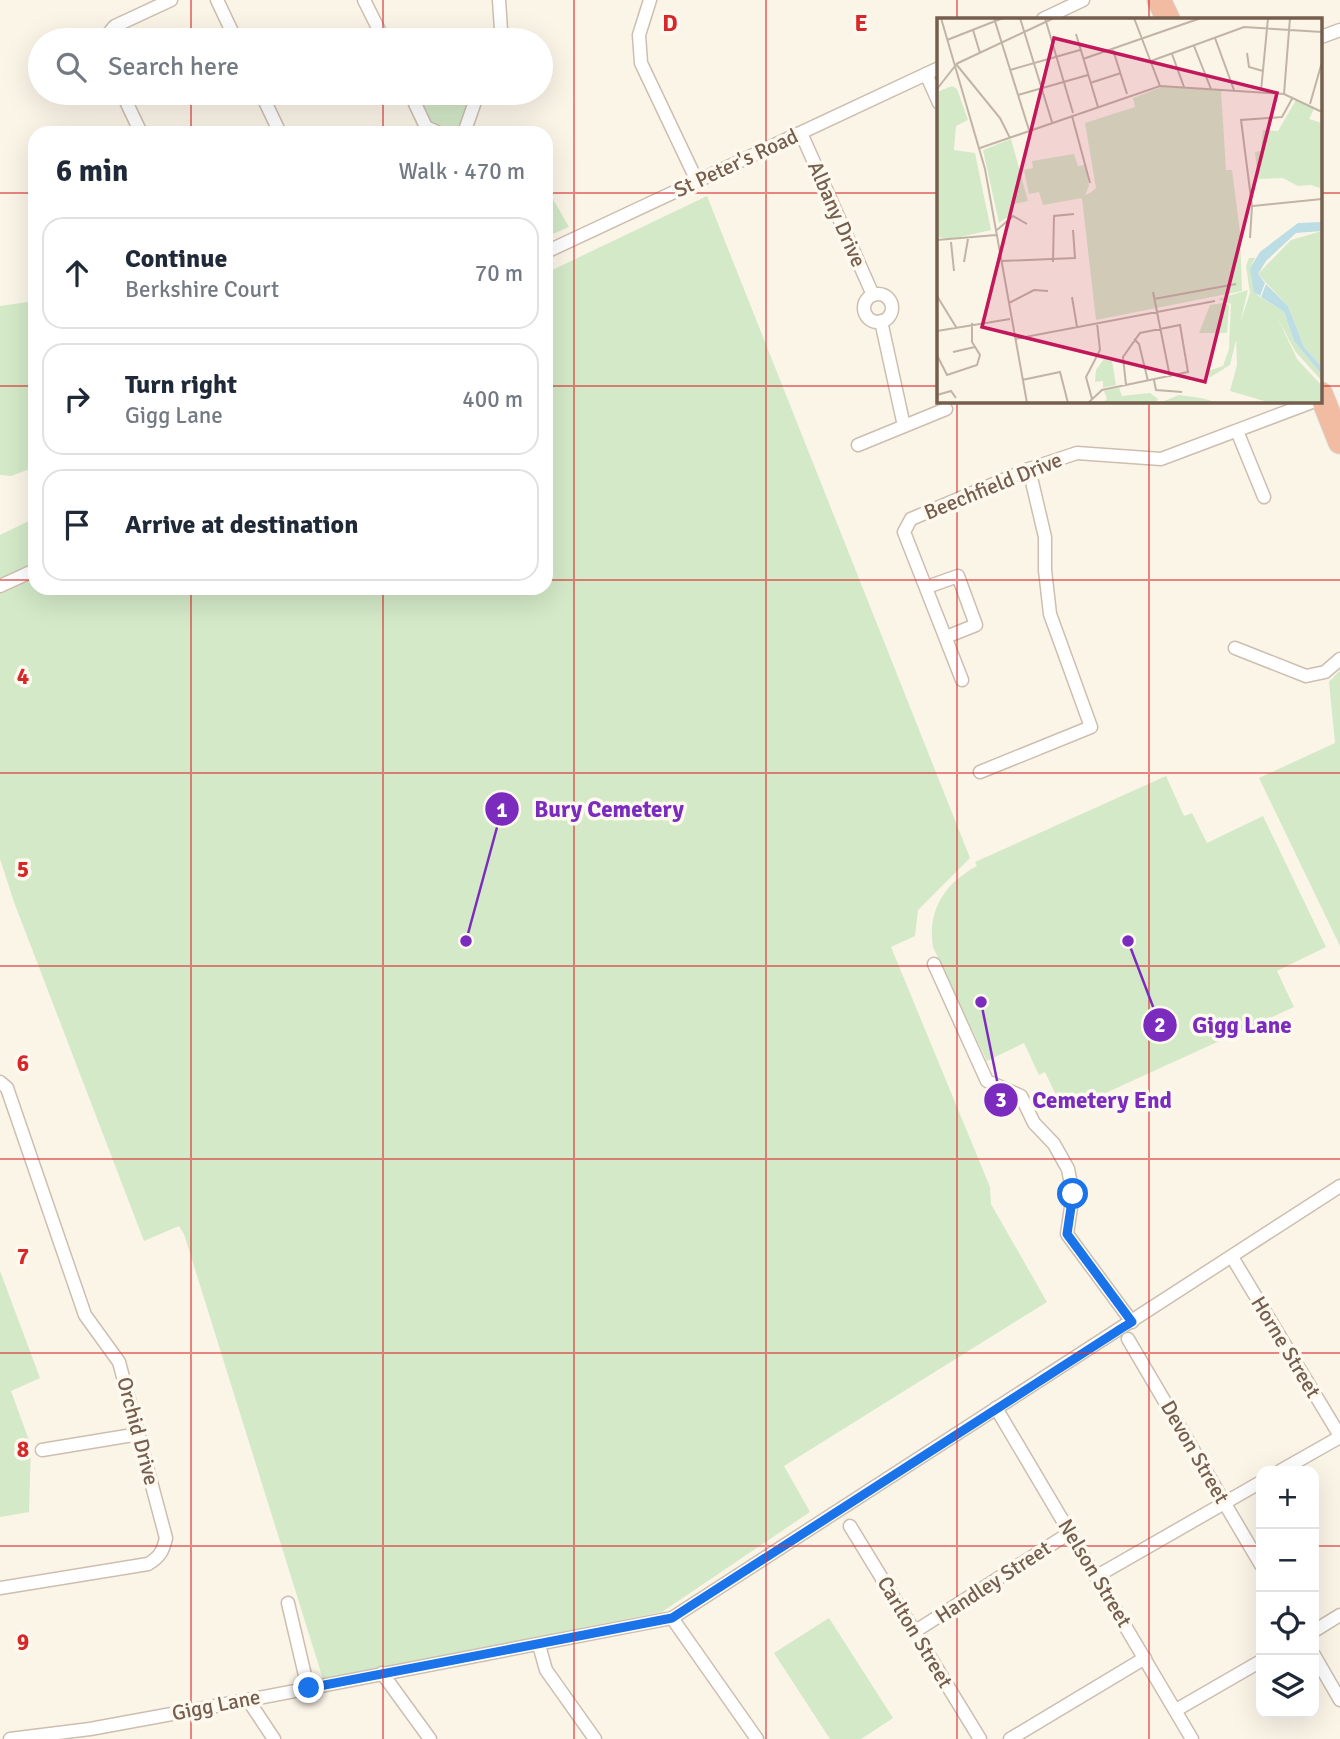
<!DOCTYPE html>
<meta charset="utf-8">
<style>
:root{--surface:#fff;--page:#f2f2f3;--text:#1f2937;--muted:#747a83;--line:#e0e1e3}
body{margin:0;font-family:Signika,sans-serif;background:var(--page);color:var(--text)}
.controls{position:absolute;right:21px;bottom:21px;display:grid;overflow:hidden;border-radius:14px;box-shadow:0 7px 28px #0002}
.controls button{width:63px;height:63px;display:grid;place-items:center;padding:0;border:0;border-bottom:2px solid var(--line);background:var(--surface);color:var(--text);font:35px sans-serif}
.stop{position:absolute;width:21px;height:21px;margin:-16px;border:5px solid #1a73e8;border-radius:50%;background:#fff}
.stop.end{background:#1a73e8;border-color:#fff;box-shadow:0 2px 7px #0008}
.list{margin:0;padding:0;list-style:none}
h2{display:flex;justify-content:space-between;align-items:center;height:91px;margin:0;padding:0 28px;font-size:30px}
h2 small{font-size:23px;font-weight:400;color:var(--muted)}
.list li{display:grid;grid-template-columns:46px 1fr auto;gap:21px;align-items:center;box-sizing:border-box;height:112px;margin:0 14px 14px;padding:0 14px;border:2px solid var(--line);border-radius:21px}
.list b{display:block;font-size:26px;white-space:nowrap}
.list p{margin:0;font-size:23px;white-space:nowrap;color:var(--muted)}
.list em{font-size:23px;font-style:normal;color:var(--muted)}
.icon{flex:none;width:38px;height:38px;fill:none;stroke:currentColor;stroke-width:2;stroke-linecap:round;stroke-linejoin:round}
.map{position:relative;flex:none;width:1340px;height:1739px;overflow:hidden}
.search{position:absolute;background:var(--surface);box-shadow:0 7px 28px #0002;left:28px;top:28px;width:525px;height:77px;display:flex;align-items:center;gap:18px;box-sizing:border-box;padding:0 24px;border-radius:38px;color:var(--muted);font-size:26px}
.panel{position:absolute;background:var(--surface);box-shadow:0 7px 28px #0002;left:28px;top:126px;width:525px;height:469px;border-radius:21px}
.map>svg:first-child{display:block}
.green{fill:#d3e9c7}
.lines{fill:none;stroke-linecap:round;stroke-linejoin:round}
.street-casing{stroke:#cdbeaf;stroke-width:15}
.highway-casing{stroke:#d8d2cd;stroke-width:25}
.street{stroke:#fff;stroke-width:12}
.highway{stroke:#f2bca3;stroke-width:23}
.route{stroke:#1a73e8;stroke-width:9}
.grid{fill:none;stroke:#d62828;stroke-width:2;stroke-opacity:0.55}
.labels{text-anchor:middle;stroke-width:7;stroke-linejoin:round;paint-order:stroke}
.street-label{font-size:21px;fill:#755e4d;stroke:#fef9ef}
.inset-road{fill:none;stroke:#c1b4a5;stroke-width:2}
.view{fill:#c2185b;fill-opacity:0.15;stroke:#c2185b;stroke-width:3.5}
.inset-edge{fill:none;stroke:#755e4d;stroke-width:3.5}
.grid-label{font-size:23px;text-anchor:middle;font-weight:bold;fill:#d62828;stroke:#fef9ef;stroke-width:7;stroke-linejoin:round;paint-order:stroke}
.leader{fill:none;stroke:#7b2cbf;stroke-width:2.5}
.callout-dot{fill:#7b2cbf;stroke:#fef9ef;stroke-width:2.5}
.mark-label{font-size:21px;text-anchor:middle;font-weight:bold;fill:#fff}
.callout-label{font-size:23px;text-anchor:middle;font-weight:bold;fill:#7b2cbf;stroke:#fef9ef;stroke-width:7;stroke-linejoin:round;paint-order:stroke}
</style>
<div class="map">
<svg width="1340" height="1739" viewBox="0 0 1340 1739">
<rect width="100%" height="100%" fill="#fbf5e8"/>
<!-- green -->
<g class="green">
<path d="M414 93H471L457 132 429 123Z"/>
<path d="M546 187 569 227 546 237Z"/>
<path d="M707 196 970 858 918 910 915 936 891 947 990 1187 991 1204 1047 1302 784 1466 810 1512 662 1612 323 1679 184 1234 179 1226 144 1241 14 902 0 859V535L35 518V588H546V273Z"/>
<path d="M35 301V467L11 476 0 475V306Z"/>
<path d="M1340 670V946L1259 778 1335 743 1329 682Z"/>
<path d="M1166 776 1184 816 1192 813 1207 843 1263 816 1326 947 1277 971 1294 1007 1064 1112 1045 1072 1039 1075 1024 1043 987 1061 933 947C927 910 945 883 977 866L975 862Z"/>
<path d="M0 1271 40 1378 11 1391 31 1446 29 1512 0 1517Z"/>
<path d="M829 1618 893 1718 861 1739H830L774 1653Z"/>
</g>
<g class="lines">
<defs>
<g id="street">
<path d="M217 0 236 40"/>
<path d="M364 0 384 40"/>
<path d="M650 0 639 35 641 63 697 181"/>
<path d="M1043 19 1083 0"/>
<path d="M1321 37 1340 30"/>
<path d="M103 40 115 26 171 0"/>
<path d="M497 40 501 30 499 0"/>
<path d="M926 74 939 103"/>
<path d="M122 93 141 133"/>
<path d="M261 93 280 133"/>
<path d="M410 93 426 127 439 133"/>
<path d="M464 133 478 93"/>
<path d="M801 133 873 295"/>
<path d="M546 252 939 68"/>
<circle cx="878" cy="308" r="14"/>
<path d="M881 321 904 426"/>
<path d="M1237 431 1264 497"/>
<path d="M858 445 946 409"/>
<path d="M0 586 35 570"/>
<path d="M927 587 958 576 976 625 946 637"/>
<path d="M1235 648 1306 676 1325 672 1340 659"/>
<path d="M962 680 904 532 911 519 1029 469 1077 453 1161 459 1315 401"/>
<path d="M980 772 1091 727 1050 614 1045 570V537L1029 469"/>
<path d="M934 964 987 1081 1021 1096 1034 1123 1054 1144 1068 1169 1073 1194 1067 1234 1132 1322"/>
<path d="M0 1082 7 1088 85 1315 119 1362 166 1538C163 1551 160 1557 148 1564L0 1588"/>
<path d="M1232 1257 1340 1436"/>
<path d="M1128 1339 1261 1565"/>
<path d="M996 1408 1192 1739"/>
<path d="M42 1450 139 1434"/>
<path d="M1280 1471 1340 1437"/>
<path d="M850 1526 980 1739"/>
<path d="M1097 1576 1261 1482"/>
<path d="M288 1603 308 1688"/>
<path d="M672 1618 757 1739"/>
<path d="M1314 1631 1340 1615"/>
<path d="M914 1632 1071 1532"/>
<path d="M539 1645 546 1670 595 1739"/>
<path d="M1314 1655 1340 1700"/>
<path d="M382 1673 430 1739"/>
<path d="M248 1700 274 1739"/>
<path d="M1176 1710 1261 1661"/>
<path d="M10 1739 90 1729 248 1700 672 1618 1340 1186"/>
<path d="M1010 1739 1145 1658"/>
</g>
<g id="highway">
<path d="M1159 0 1168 19"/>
<path d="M1321 394 1340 442"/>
</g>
</defs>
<!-- street casing -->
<use href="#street" class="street-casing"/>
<!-- highway casing -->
<use href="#highway" class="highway-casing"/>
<!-- street -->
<use href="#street" class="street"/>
<!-- highway -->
<use href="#highway" class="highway"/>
</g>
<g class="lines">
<!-- route -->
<path class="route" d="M309 1688 672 1618 1122 1328 1132 1322 1067 1234 1073 1194"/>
</g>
<!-- grid -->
<path class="grid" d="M191 0V40M383 0V40M574 0V1739M766 0V1739M957 0V19M1149 0V19M191 93V133M383 93V133M0 193H35M546 193H939M1321 193H1340M0 386H35M546 386H939M1321 386H1340M957 401V1739M1149 401V1739M0 580H35M546 580H1340M191 588V1739M383 588V1739M0 773H1340M0 966H1340M0 1159H1340M0 1353H1340M0 1546H1261M1314 1546H1340"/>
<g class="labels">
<!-- street labels -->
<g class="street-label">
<text transform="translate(736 163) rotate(-25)" y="7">St Peter's Road</text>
<text transform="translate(837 214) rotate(66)" y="7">Albany Drive</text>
<text transform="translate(993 486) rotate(-22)" y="7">Beechfield Drive</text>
<text transform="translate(1286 1347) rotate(59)" y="7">Horne Street</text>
<text transform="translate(138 1431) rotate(75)" y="7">Orchid Drive</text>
<text transform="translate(1195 1452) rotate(60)" y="7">Devon Street</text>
<text transform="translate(1095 1573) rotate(59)" y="7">Nelson Street</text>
<text transform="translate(993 1582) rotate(-33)" y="7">Handley Street</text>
<text transform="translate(915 1632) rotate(59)" y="7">Carlton Street</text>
<text transform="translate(216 1705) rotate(-11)" y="7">Gigg Lane</text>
</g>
</g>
<!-- overview -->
<g transform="translate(937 18)">
<rect width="385" height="385" fill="#fbf5e8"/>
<path d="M15 68 20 71 31 102 19 108 17 132 38 135 54 212 14 221 0 219V74ZM225 69 284 72 289 152H295L303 214 305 273 159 302 145 180 106 187 102 174 92 176 87 152 96 150 95 143 137 136 141 148 148 147 152 168 148 177 153 175 159 170 148 105 198 89 196 80ZM359 82 377 91 372 101 385 105V178L383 170 374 167 361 168 346 160 321 161 318 134 324 133 326 112 341 113ZM74 121 91 183 77 186 75 196 62 205 46 132ZM385 213V349L367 329 351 288 321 256 354 222ZM312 240H318L313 250 320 277 347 294 357 323 385 357V363L358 333 340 299 360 341 385 368V385H334L293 373 300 347 299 317 313 275 309 248ZM311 272 293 347 272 360 271 353 286 348 292 331 294 286 281 281ZM286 285 292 287 290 315H262L273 287ZM167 341 175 343 179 367 166 370V363L158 364 159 352ZM182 370 185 378 213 375 221 381 219 385H165L170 381 167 373ZM242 377 264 380 282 385H222Z" fill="#d3e9c7"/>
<path d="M385 204V213L359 215 329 243 321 256 328 265 323 278 317 274 313 250 323 234 361 205ZM329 266 351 288 367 329 385 349V357L357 323 347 294 324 279Z" fill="#bddde5"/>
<path class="inset-road" d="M4 0 48 151 90 385M57 0 92 112M83 0 115 104M108 0 136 95M197 0 223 68M36 12 43 35M139 16 161 89M278 20 297 72M10 22 66 0M257 28 274 71M176 32 190 76M310 35 312 49 326 53M235 36 247 69M146 41 264 0M214 43 307 9 385 14M19 46 117 0M19 46 63 100 73 120M73 52 143 32M153 65 184 55M0 71 18 48M324 73 331 0M347 76 353 0M81 77 151 57M373 86 385 44M135 98 153 165M43 130 223 68 347 76 385 94M315 188 304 102 345 99 356 79M316 188 385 181M60 212 76 198 90 206M313 220 315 188M0 222 59 217M14 224 17 253M65 243 138 240 136 212M27 244 31 221M116 244 117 198 137 196M216 274 233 359M0 278 19 309M135 279 140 309M217 281 299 266M72 285 97 272 111 273M0 313 73 301M78 321 278 283M197 321 202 326 211 363M16 334 38 329M0 337 10 357 40 347 43 337 35 324V305M85 362 123 354 131 385M217 362 219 372 245 374M0 377 14 373 19 380M155 381 149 359 163 332 160 305M151 385 165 372 251 354 243 307 203 315 186 339 189 367"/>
<path class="view" d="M117 20 340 75 268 364 45 309Z"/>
<rect width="385" height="385" class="inset-edge"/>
</g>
<g class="grid-label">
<text x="670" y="31">D</text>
<text x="861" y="31">E</text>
<text x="23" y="684">4</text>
<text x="23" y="877">5</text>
<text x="23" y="1071">6</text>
<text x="23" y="1264">7</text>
<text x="23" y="1457">8</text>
<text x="23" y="1650">9</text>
</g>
<!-- callouts -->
<path class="leader" d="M466 941L502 809M1128 941L1160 1025M981 1002L1001 1100"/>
<g class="callout-dot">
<circle cx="466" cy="941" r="7"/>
<circle cx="1128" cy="941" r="7"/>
<circle cx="981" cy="1002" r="7"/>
<circle cx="502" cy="809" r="18"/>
<circle cx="1160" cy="1025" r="18"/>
<circle cx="1001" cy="1100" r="18"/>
</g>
<g class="mark-label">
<text x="502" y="817">1</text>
<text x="1160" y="1032">2</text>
<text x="1001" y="1107">3</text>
</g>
<g class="callout-label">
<text x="609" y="817">Bury Cemetery</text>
<text x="1242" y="1033">Gigg Lane</text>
<text x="1102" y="1108">Cemetery End</text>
</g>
</svg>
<div class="controls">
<button>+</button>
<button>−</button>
<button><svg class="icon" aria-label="locate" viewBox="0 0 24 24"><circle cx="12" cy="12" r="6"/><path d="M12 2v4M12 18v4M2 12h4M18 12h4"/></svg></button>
<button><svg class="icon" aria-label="layers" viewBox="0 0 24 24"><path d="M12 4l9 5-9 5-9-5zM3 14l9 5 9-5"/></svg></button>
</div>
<div class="stop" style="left:1073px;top:1194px"></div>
<div class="stop end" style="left:309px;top:1688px"></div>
<div class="search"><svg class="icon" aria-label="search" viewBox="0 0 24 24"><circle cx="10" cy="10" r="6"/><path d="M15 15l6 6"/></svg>Search here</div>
<section class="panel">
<h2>6 min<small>Walk · 470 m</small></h2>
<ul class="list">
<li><svg class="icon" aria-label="ahead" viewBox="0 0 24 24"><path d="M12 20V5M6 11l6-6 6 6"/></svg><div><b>Continue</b><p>Berkshire Court</p></div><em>70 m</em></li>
<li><svg class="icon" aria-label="right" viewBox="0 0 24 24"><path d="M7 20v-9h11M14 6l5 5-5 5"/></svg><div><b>Turn right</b><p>Gigg Lane</p></div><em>400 m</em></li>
<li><svg class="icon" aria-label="arrive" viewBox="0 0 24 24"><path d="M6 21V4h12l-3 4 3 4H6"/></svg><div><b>Arrive at destination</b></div></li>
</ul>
</section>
</div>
